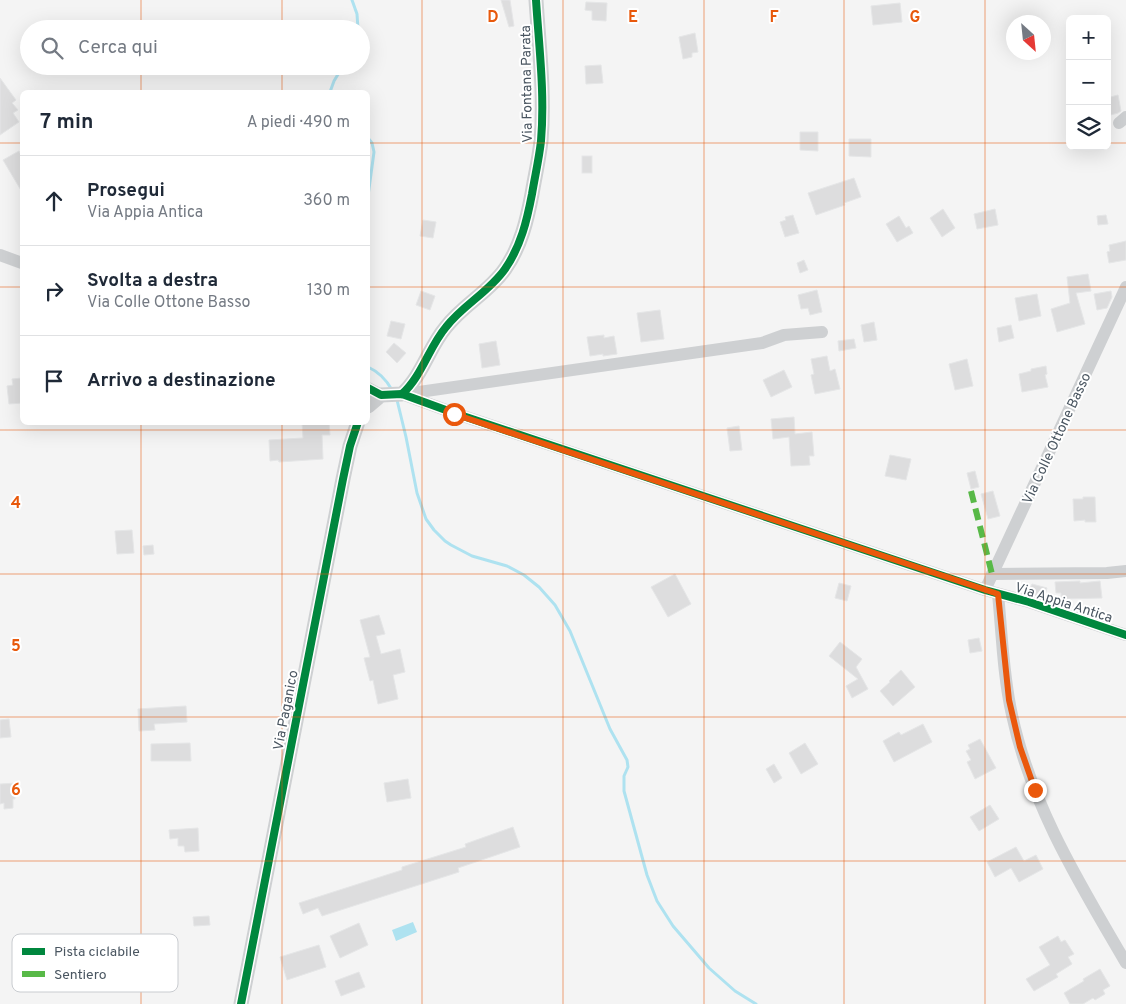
<!DOCTYPE html>
<html lang="it">
<meta charset="utf-8">
<style>
:root{--surface:#fff;--page:#f6f6f7;--text:#1f2937;--muted:#747a83;--line:#e0e1e3}
body{margin:0;font-family:Overpass,sans-serif;background:var(--page);color:var(--text)}
.controls{position:absolute;right:15px;top:15px;display:grid;overflow:hidden;border-radius:8px;box-shadow:0 5px 20px #0002}
.controls button{width:45px;height:45px;display:grid;place-items:center;padding:0;border:0;border-bottom:1px solid var(--line);background:var(--surface);color:var(--text);font:25px sans-serif}
.compass{position:absolute;left:1006px;top:15px;width:45px;height:45px;border-radius:50%;background:var(--surface);box-shadow:0 5px 20px #0002;rotate:153deg}
.stop{position:absolute;width:15px;height:15px;margin:-11px;border:4px solid #ea580c;border-radius:50%;background:#fff}
.stop.end{background:#ea580c;border-color:#fff;box-shadow:0 1px 5px #0008}
.list{margin:0;padding:0;list-style:none}
h2{display:flex;justify-content:space-between;align-items:center;height:65px;margin:0;padding:0 20px;font-size:21px}
h2 small{font-size:16px;font-weight:400;color:var(--muted)}
.list li{display:grid;grid-template-columns:32px 1fr auto;gap:15px;align-items:center;box-sizing:border-box;height:90px;padding:0 20px;border-top:1px solid var(--line)}
.list b{display:block;font-size:19px;white-space:nowrap}
.list p{margin:0;font-size:16px;white-space:nowrap;color:var(--muted)}
.list em{font-size:16px;font-style:normal;color:var(--muted)}
.icon{flex:none;width:28px;height:28px;fill:none;stroke:currentColor;stroke-width:2;stroke-linecap:round;stroke-linejoin:round}
.map{position:relative;flex:none;width:1126px;height:1004px;overflow:hidden}
.search{position:absolute;background:var(--surface);box-shadow:0 5px 20px #0002;left:20px;top:20px;width:350px;height:55px;display:flex;align-items:center;gap:12px;box-sizing:border-box;padding:0 18px;border-radius:28px;color:var(--muted);font-size:19px}
.panel{position:absolute;background:var(--surface);box-shadow:0 5px 20px #0002;left:20px;top:90px;width:350px;height:335px;border-radius:8px}
.map>svg:first-child{display:block}
.water{fill:#aee2f0}
.lines{fill:none;stroke-linecap:round;stroke-linejoin:round}
.stream{stroke:#aee2f0;stroke-width:3}
.building{fill:#ddddde;stroke:#e5e6e7}
.minor{stroke:#ced0d2;stroke-width:12}
.tertiary{stroke:#ced0d2;stroke-width:15}
.quiet{stroke:#58b947;stroke-width:6;stroke-dasharray:12 6;stroke-linecap:butt}
.cycleway-casing{stroke:#fff;stroke-width:11}
.cycleway{stroke:#00873e;stroke-width:8}
.route{stroke:#ea580c;stroke-width:6}
.grid{fill:none;stroke:#e8590c;stroke-width:1;stroke-opacity:0.55}
.labels{text-anchor:middle;stroke-width:4;stroke-linejoin:round;paint-order:stroke}
.street-label{font-size:14px;fill:#4a5661;stroke:#fff}
.key{fill:#fff;stroke:#c9ccd0;stroke-width:1}
.key-label{font-size:14px;fill:#4a5661}
.grid-label{font-size:16px;text-anchor:middle;font-weight:bold;fill:#e8590c;stroke:#fff;stroke-width:4;stroke-linejoin:round;paint-order:stroke}
</style>
<div class="map">
<svg width="1126" height="1004" viewBox="0 0 1126 1004">
<rect width="100%" height="100%" fill="#f4f4f4"/>
<!-- water -->
<path class="water" d="M413 922 417 932 396 941 392 930Z"/>
<g class="lines">
<!-- stream -->
<g class="stream">
<path d="M352 0 357 14 358 29"/>
<path d="M330 92 334 81 343 66"/>
<path d="M368 138 372 143 374 152 368 196"/>
<path d="M368 367C379 372 386 379 392 390"/>
<path d="M397 400 406 437 417 493 426 519 434 530 445 541 451 545 472 556 507 566 524 575 539 587 555 605 570 631 610 729 627 760 628 767 624 776V791L647 875 657 901 673 926 709 968 735 991 756 1004"/>
</g>
</g>
<!-- building -->
<g class="building">
<path d="M501 0H510L514 26 509 27Z"/>
<path d="M586 2 607 3 606 21 592 20V11L585 10Z"/>
<path d="M900 3 902 22 873 25 871 6Z"/>
<path d="M695 33 698 52 692 53V57L683 59 679 37Z"/>
<path d="M601 65 603 83 586 84 585 66Z"/>
<path d="M0 78 16 100 12 103 18 110 13 113 19 122 0 135Z"/>
<path d="M1118 95 1121 111 1118 113 1107 116V98Z"/>
<path d="M800 132H818V151L800 150Z"/>
<path d="M849 139H871V157L849 156Z"/>
<path d="M19 151 22 157V192L3 160Z"/>
<rect x="582" y="156" width="10" height="17"/>
<path d="M854 178 861 197 844 203 845 205 816 215 808 193Z"/>
<path d="M943 209 955 228 942 237 930 218Z"/>
<path d="M995 209 998 225 977 229 974 214Z"/>
<path d="M793 215 799 233 785 237 780 222 786 220 785 217Z"/>
<path d="M1106 215 1108 224 1098 225 1097 216Z"/>
<path d="M899 216 906 228 909 226 913 233 897 242 886 224Z"/>
<path d="M423 220 436 222 433 238 420 236Z"/>
<path d="M1126 241V260L1109 263 1107 252 1110 251 1109 245Z"/>
<path d="M804 260 808 270 800 273 797 263Z"/>
<path d="M1088 274 1091 291 1076 293 1085 324 1057 332 1051 309 1070 303 1067 277Z"/>
<path d="M817 290 822 312 810 315 808 308 801 309 798 295Z"/>
<path d="M421 291 435 296 430 310 416 305Z"/>
<path d="M1111 291 1112 297 1107 308 1097 310 1094 294Z"/>
<path d="M1037 294 1041 316 1019 321 1015 298Z"/>
<path d="M660 310 664 339 641 342 637 313Z"/>
<path d="M391 321 405 324 401 339 387 336Z"/>
<path d="M874 322 877 340 864 342 861 325Z"/>
<path d="M1011 325 1014 338 999 342 997 328Z"/>
<path d="M604 335V338L614 336 617 354 603 356V354L590 356 587 337Z"/>
<path d="M854 339 856 348 839 351 838 341Z"/>
<path d="M496 341 500 365 482 368 479 344Z"/>
<path d="M394 343 406 353 397 363 386 352Z"/>
<path d="M827 356 830 371 835 369 840 389 815 394 811 375 814 374 811 359Z"/>
<path d="M967 359 973 386 955 390 949 364Z"/>
<path d="M1046 366 1047 374 1045 375 1048 387 1022 392 1019 374 1031 371V369Z"/>
<path d="M784 370 792 387 771 397 763 380Z"/>
<path d="M22 378V403L9 404 7 386 13 385 12 379Z"/>
<path d="M794 417 795 434 812 432 814 456H809L810 465 791 466 789 437 773 439 771 419Z"/>
<path d="M302 422H329L330 435H322L323 459 279 462 278 460 270 461 269 440 303 438Z"/>
<path d="M739 426 742 450 730 451 727 428Z"/>
<path d="M890 455 911 459 906 480 885 476Z"/>
<path d="M975 471 979 487 971 489 967 473Z"/>
<path d="M993 491 1000 516 988 519 981 494Z"/>
<path d="M1083 497H1095L1096 522H1085V520L1074 521 1073 499H1083Z"/>
<path d="M132 530 134 553 117 554 115 531Z"/>
<path d="M153 545 154 554 144 555 143 546Z"/>
<path d="M675 574 691 604 668 617 651 587Z"/>
<path d="M1080 581V583L1100 581 1102 598 1061 599V593H1056L1055 582Z"/>
<path d="M839 583 851 586 847 601 835 598Z"/>
<path d="M1032 584 1047 588 1044 598 1028 593Z"/>
<path d="M379 615 385 634 376 636 381 654 400 649 405 672 393 675 398 699 378 704 373 680 370 681 364 658 370 657 360 620Z"/>
<path d="M979 638 982 651 970 653 968 640Z"/>
<path d="M840 642 862 659 856 667 868 689 852 698 846 686 858 679 829 656Z"/>
<path d="M901 670 915 687 893 706 880 691 890 682 889 681Z"/>
<path d="M186 706 187 722 154 724 155 730 139 731 138 709Z"/>
<path d="M9 719 11 737 0 738V720Z"/>
<path d="M923 724 932 742 894 762 883 741 899 732 901 735Z"/>
<path d="M980 739 996 768 975 779 967 762 971 760 966 751 970 749 968 745Z"/>
<path d="M190 743 191 761H151V744Z"/>
<path d="M805 743 818 764 801 774 789 753Z"/>
<path d="M774 764 782 778 774 783 766 769Z"/>
<path d="M408 779 411 798 387 802 384 783Z"/>
<path d="M17 783 18 794 15 795V799H13V808L4 809V803L0 804V784Z"/>
<path d="M990 805 999 819 979 831 970 817Z"/>
<path d="M513 827 520 847 458 868 459 872 322 916 318 908 303 914 299 903 402 870V867L466 847 465 844Z"/>
<path d="M198 828 199 851 185 852 184 846H178V838L170 839 169 830Z"/>
<path d="M1016 847 1024 861 1036 855 1043 869 1019 882 1011 868 995 877 987 862Z"/>
<path d="M209 916 210 925 194 926 193 917Z"/>
<path d="M359 923 368 945 340 958 330 936Z"/>
<path d="M1058 936 1061 942 1065 940 1074 954 1068 957 1072 964 1056 974 1058 977 1034 991 1026 979 1050 965 1039 947Z"/>
<path d="M319 945 326 967 287 980 280 957Z"/>
<path d="M1100 969 1110 986 1103 990 1105 994 1095 1000 1093 998 1083 1004H1070L1064 993 1084 981 1083 979Z"/>
<path d="M359 972 365 987 341 996 335 981Z"/>
</g>
<g class="lines">
<!-- minor -->
<g class="minor">
<path d="M1119 123 1126 117"/>
<path d="M0 255 22 263"/>
<path d="M368 388 381 395"/>
<path d="M402 394 454 413 985 590 1029 602 1126 635"/>
<path d="M405 394 762 343 784 335 822 332"/>
<path d="M992 574 1107 573 1126 571"/>
<path d="M985 590 1126 287"/>
<path d="M998 594C1002 634 1003 675 1012 715 1031 805 1080 884 1126 963"/>
</g>
<!-- tertiary -->
<g class="tertiary">
<path d="M368 406 381 395 402 394C422 376 429 347 446 327 463 305 489 292 505 269 521 246 527 220 532 194 535 176 539 159 541 141 545 94 539 47 536 0"/>
<path d="M241 1004 343 479 350 446 358 422"/>
</g>
<!-- quiet -->
<path class="quiet" d="M971 491 992 574"/>
<defs>
<g id="cycleway">
<path d="M368 388 381 395 402 394 454 413 985 590 1029 602 1126 635"/>
<path d="M402 394C422 376 429 347 446 327 463 305 489 292 505 269 521 246 527 220 532 194 535 176 539 159 541 141 545 94 539 47 536 0"/>
<path d="M241 1004 343 479 350 446 358 422"/>
</g>
</defs>
<!-- cycleway casing -->
<use href="#cycleway" class="cycleway-casing"/>
<!-- cycleway -->
<use href="#cycleway" class="cycleway"/>
</g>
<g class="lines">
<!-- route -->
<path class="route" d="M454 414 998 594 1009 700 1020 747 1035 790"/>
</g>
<!-- grid -->
<path class="grid" d="M141 0V29M282 0V29M422 0V1004M563 0V1004M704 0V1004M844 0V1004M985 0V1004M141 66V92M282 66V92M0 143H22M368 143H1070M1107 143H1126M0 287H22M368 287H1126M141 422V1004M282 422V1004M0 430H1126M0 574H1126M0 717H1126M0 861H1126"/>
<g class="labels">
<!-- street labels -->
<g class="street-label">
<text transform="translate(526 84) rotate(-91)" y="5">Via Fontana Parata</text>
<text transform="translate(1056 438) rotate(-65)" y="5">Via Colle Ottone Basso</text>
<text transform="translate(1064 602) rotate(18)" y="5">Via Appia Antica</text>
<text transform="translate(285 710) rotate(-79)" y="5">Via Paganico</text>
</g>
</g>
<!-- legend -->
<rect x="12" y="934" width="166" height="58" rx="8" class="key"/>
<rect x="22" y="948" width="23" height="7" fill="#00873e"/>
<rect x="22" y="971" width="23" height="6" fill="#58b947"/>
<g class="key-label">
<text x="54" y="956">Pista ciclabile</text>
<text x="54" y="979">Sentiero</text>
</g>
<g class="grid-label">
<text x="493" y="22">D</text>
<text x="633" y="22">E</text>
<text x="774" y="22">F</text>
<text x="915" y="22">G</text>
<text x="16" y="508">4</text>
<text x="16" y="651">5</text>
<text x="16" y="795">6</text>
</g>
</svg>
<div class="controls">
<button>+</button>
<button>−</button>
<button><svg class="icon" aria-label="layers" viewBox="0 0 24 24"><path d="M12 4l9 5-9 5-9-5zM3 14l9 5 9-5"/></svg></button>
</div>
<svg class="compass" viewBox="-18 -18 36 36"><path d="M0-13l5 13h-10z" fill="#e53935"/><path d="M0 13l5-13h-10z" fill="#747a83"/></svg>
<div class="stop" style="left:454px;top:414px"></div>
<div class="stop end" style="left:1035px;top:790px"></div>
<div class="search"><svg class="icon" aria-label="search" viewBox="0 0 24 24"><circle cx="10" cy="10" r="6"/><path d="M15 15l6 6"/></svg>Cerca qui</div>
<section class="panel">
<h2>7 min<small>A piedi · 490 m</small></h2>
<ul class="list">
<li><svg class="icon" aria-label="ahead" viewBox="0 0 24 24"><path d="M12 20V5M6 11l6-6 6 6"/></svg><div><b>Prosegui</b><p>Via Appia Antica</p></div><em>360 m</em></li>
<li><svg class="icon" aria-label="right" viewBox="0 0 24 24"><path d="M7 20v-9h11M14 6l5 5-5 5"/></svg><div><b>Svolta a destra</b><p>Via Colle Ottone Basso</p></div><em>130 m</em></li>
<li><svg class="icon" aria-label="arrive" viewBox="0 0 24 24"><path d="M6 21V4h12l-3 4 3 4H6"/></svg><div><b>Arrivo a destinazione</b></div></li>
</ul>
</section>
</div>
